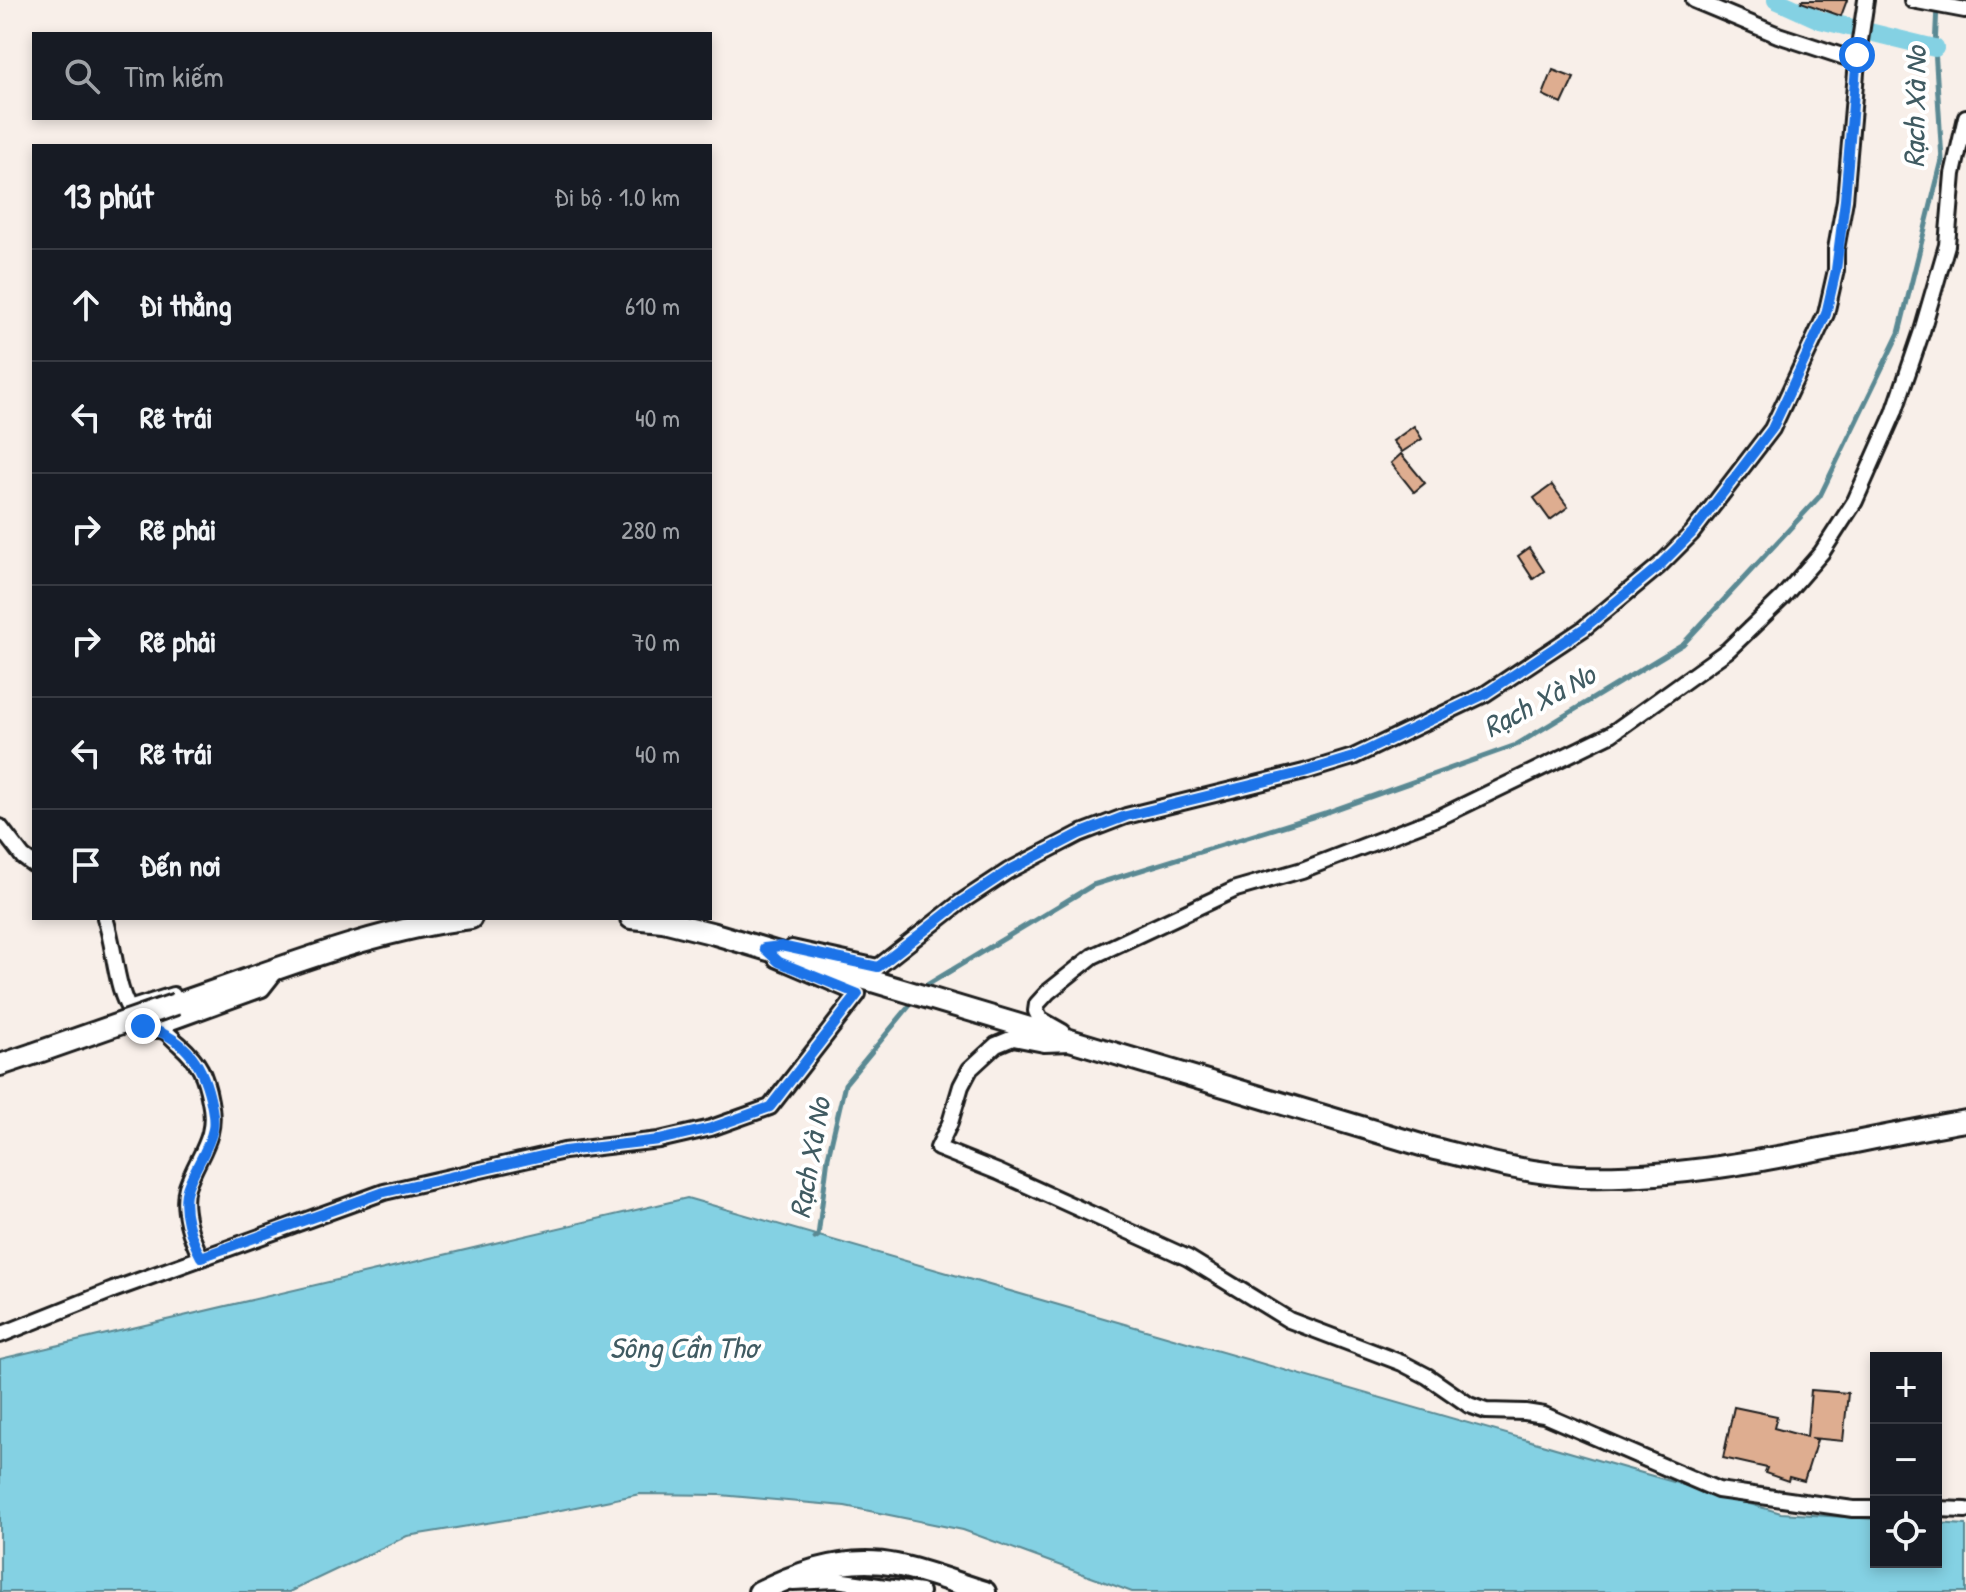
<!DOCTYPE html>
<html lang="vi">
<meta charset="utf-8">
<style>
:root{--surface:#171b24;--page:#242831;--text:#f1f3f6;--muted:#9ea1a6;--line:#363941}
body{margin:0;font-family:"Patrick Hand",sans-serif;background:var(--page);color:var(--text)}
.controls{position:absolute;right:24px;bottom:24px;display:grid;overflow:hidden;border-radius:0px;box-shadow:0 4px 12px #0003}
.controls button{width:72px;height:72px;display:grid;place-items:center;padding:0;border:0;border-bottom:2px solid var(--line);background:var(--surface);color:var(--text);font:40px sans-serif}
.stop{position:absolute;width:24px;height:24px;margin:-18px;border:6px solid #1a73e8;border-radius:50%;background:#fff}
.stop.end{background:#1a73e8;border-color:#fff;box-shadow:0 2px 8px #0008}
.list{margin:0;padding:0;list-style:none}
h2{display:flex;justify-content:space-between;align-items:center;height:104px;margin:0;padding:0 32px;font-size:34px}
h2 small{font-size:26px;font-weight:400;color:var(--muted)}
.list li{display:grid;grid-template-columns:52px 1fr auto;gap:24px;align-items:center;box-sizing:border-box;height:112px;padding:0 32px;border-top:2px solid var(--line)}
.list b{display:block;font-size:30px;white-space:nowrap}
.list em{font-size:26px;font-style:normal;color:var(--muted)}
.icon{flex:none;width:44px;height:44px;fill:none;stroke:currentColor;stroke-width:2;stroke-linecap:round;stroke-linejoin:round}
.map{position:relative;flex:none;width:1966px;height:1592px;overflow:hidden}
.search{position:absolute;background:var(--surface);box-shadow:0 4px 12px #0003;left:32px;top:32px;width:680px;height:88px;display:flex;align-items:center;gap:20px;box-sizing:border-box;padding:0 28px;border-radius:0px;color:var(--muted);font-size:30px}
.panel{position:absolute;background:var(--surface);box-shadow:0 4px 12px #0003;left:32px;top:144px;width:680px;height:776px;border-radius:0px}
.map>svg:first-child{display:block}
.water{fill:#84d1e3;stroke:#5a8993;stroke-width:2}
.lines{fill:none;stroke-linecap:round;stroke-linejoin:round}
.stream{stroke:#5a8993;stroke-width:5}
.canal{stroke:#84d1e3;stroke-width:18}
.building{fill:#dead90;stroke:#1c1c1c;stroke-width:2}
.street-casing{stroke:#1c1c1c;stroke-width:20}
.secondary-casing{stroke:#1c1c1c;stroke-width:26}
.street{stroke:#fff;stroke-width:14}
.secondary{stroke:#fff;stroke-width:20}
.secondary-bridge-casing{stroke:#1c1c1c;stroke-width:26;stroke-linecap:butt}
.secondary-bridge{stroke:#fff;stroke-width:20}
.route{stroke:#1a73e8;stroke-width:10}
.labels{text-anchor:middle;stroke-width:8;stroke-linejoin:round;paint-order:stroke}
.water-label{font-size:30px;font-style:italic;fill:#405b62;stroke:#fff}
</style>
<div class="map">
<svg width="1966" height="1592" viewBox="0 0 1966 1592">
<rect width="100%" height="100%" fill="#f8efe9"/>
<filter id="ink" filterUnits="userSpaceOnUse"><feTurbulence type="fractalNoise" baseFrequency=".0125" numOctaves="2"/><feDisplacementMap in="SourceGraphic" scale="16" xChannelSelector="R" yChannelSelector="G"/><feConvolveMatrix kernelMatrix="1 2 1 2 8 2 1 2 1" color-interpolation-filters="sRGB"/></filter>
<g filter="url(#ink)">
<!-- water -->
<path class="water" d="M687 1198 1781 1513 1876 1519V1562H1936V1523L1966 1525V1592H1132L963 1530 845 1506 720 1495 640 1494 536 1515 407 1536 289 1592H0V1359Z"/>
<g class="lines">
<!-- stream -->
<g class="stream">
<path d="M922 990 927 985 1093 885 1325 813 1516 745 1683 644 1820 496 1899 333 1942 160 1935 48 1937 5"/>
<path d="M815 1238 818 1236 828 1157 845 1084 916 998"/>
</g>
<!-- canal -->
<path class="canal" d="M1776 0 1820 20 1935 48"/>
</g>
<!-- building -->
<g class="building">
<path d="M1802 0H1847L1841 16 1801 2Z"/>
<path d="M1553 70 1574 78 1562 104 1543 95Z"/>
<path d="M1414 426 1422 439 1402 452 1393 441Z"/>
<path d="M1401 454 1425 483 1414 492 1391 463Z"/>
<path d="M1552 485 1568 507 1550 520 1534 498Z"/>
<path d="M1529 548 1544 571 1533 579 1518 556Z"/>
<path d="M1811 1390 1848 1393 1843 1441 1811 1438 1817 1440 1804 1481 1789 1477 1788 1481 1765 1473 1767 1468 1723 1458 1734 1407 1777 1416 1774 1428 1807 1437Z"/>
</g>
<g class="lines">
<defs>
<g id="street">
<path d="M1694 0 1778 35 1857 61"/>
<path d="M1912 0 1965 10"/>
<path d="M0 827 23 857 34 865"/>
<path d="M105 918C116 949 114 989 134 1017 142 1029 154 1026 166 1032 170 1035 175 1041 179 1044 200 1063 205 1074 210 1101 218 1139 198 1154 187 1187 181 1208 191 1239 201 1257"/>
<path d="M792 948 878 967 961 902 1008 871 1079 834 1126 816 1304 772 1353 757 1485 694 1583 629 1659 566 1692 533 1772 429 1826 314 1836 270V249L1845 200 1857 61 1866 0"/>
<path d="M129 1009 173 995"/>
<path d="M157 1030 171 1022 262 989 277 970"/>
<path d="M1063 1032 1040 1019 1036 1011 1037 1004 1048 992 1093 956 1236 889 1302 870 1442 816 1611 734 1728 650 1782 598 1822 552 1855 501 1894 413 1922 331 1947 245 1953 174 1966 117"/>
<path d="M1071 1043 1044 1044 1013 1038 996 1045 970 1069 961 1086 950 1123 938 1148 998 1172 1188 1258 1289 1320 1402 1363 1427 1376 1469 1405 1486 1411 1525 1412 1544 1415 1718 1490 1853 1509H1876"/>
<path d="M0 1335 113 1290 384 1192 564 1151 659 1140 711 1128 770 1107 858 994 776 959"/>
<path d="M1936 1509 1966 1510"/>
<path d="M793 1582 836 1580 921 1592"/>
</g>
<g id="secondary">
<path d="M631 918 663 921 715 934 1431 1148C1480 1160 1529 1174 1580 1176 1710 1180 1839 1142 1966 1121"/>
<path d="M176 1004C272 972 370 930 471 918"/>
<path d="M0 1065 33 1054"/>
<path d="M759 1592C800 1571 849 1555 896 1565 926 1571 956 1583 985 1592"/>
</g>
</defs>
<!-- street casing -->
<use href="#street" class="street-casing"/>
<!-- secondary casing -->
<use href="#secondary" class="secondary-casing"/>
<!-- street -->
<use href="#street" class="street"/>
<!-- secondary -->
<use href="#secondary" class="secondary"/>
<defs>
<path id="secondary-bridge" d="M33 1054 176 1004"/>
</defs>
<!-- secondary-bridge casing -->
<use href="#secondary-bridge" class="secondary-bridge-casing"/>
<!-- secondary-bridge -->
<use href="#secondary-bridge" class="secondary-bridge"/>
</g>
</g>
<g class="lines" filter="url(#ink)">
<!-- route -->
<path class="route" d="M143 1026C182 1037 201 1059 210 1098 212 1108 215 1119 213 1129 209 1149 195 1167 188 1186 180 1207 191 1239 201 1257L384 1192 564 1151 659 1140 711 1128 770 1107 858 994 779 962 764 948 781 946 878 967 961 902 1008 871 1079 834 1126 816 1304 772 1353 757 1485 694 1583 629 1659 566 1692 533 1772 429 1826 314 1836 270 1845 200 1857 55"/>
</g>
<g class="labels">
<!-- water labels -->
<g class="water-label">
<text transform="translate(1915 107) rotate(-89)" y="10">Rạch Xà No</text>
<text transform="translate(1539 701) rotate(-28)" y="10">Rạch Xà No</text>
<text transform="translate(810 1158) rotate(-80)" y="10">Rạch Xà No</text>
<text x="683" y="1358">Sông Cần Thơ</text>
</g>
</g>
</svg>
<div class="controls">
<button>+</button>
<button>−</button>
<button><svg class="icon" aria-label="locate" viewBox="0 0 24 24"><circle cx="12" cy="12" r="6"/><path d="M12 2v4M12 18v4M2 12h4M18 12h4"/></svg></button>
</div>
<div class="stop" style="left:1857px;top:55px"></div>
<div class="stop end" style="left:143px;top:1026px"></div>
<div class="search"><svg class="icon" aria-label="search" viewBox="0 0 24 24"><circle cx="10" cy="10" r="6"/><path d="M15 15l6 6"/></svg>Tìm kiếm</div>
<section class="panel">
<h2>13 phút<small>Đi bộ · 1.0 km</small></h2>
<ul class="list">
<li><svg class="icon" aria-label="ahead" viewBox="0 0 24 24"><path d="M12 20V5M6 11l6-6 6 6"/></svg><div><b>Đi thẳng</b></div><em>610 m</em></li>
<li><svg class="icon" aria-label="left" viewBox="0 0 24 24"><path d="M17 20v-9H6M10 6l-5 5 5 5"/></svg><div><b>Rẽ trái</b></div><em>40 m</em></li>
<li><svg class="icon" aria-label="right" viewBox="0 0 24 24"><path d="M7 20v-9h11M14 6l5 5-5 5"/></svg><div><b>Rẽ phải</b></div><em>280 m</em></li>
<li><svg class="icon" aria-label="right" viewBox="0 0 24 24"><path d="M7 20v-9h11M14 6l5 5-5 5"/></svg><div><b>Rẽ phải</b></div><em>70 m</em></li>
<li><svg class="icon" aria-label="left" viewBox="0 0 24 24"><path d="M17 20v-9H6M10 6l-5 5 5 5"/></svg><div><b>Rẽ trái</b></div><em>40 m</em></li>
<li><svg class="icon" aria-label="arrive" viewBox="0 0 24 24"><path d="M6 21V4h12l-3 4 3 4H6"/></svg><div><b>Đến nơi</b></div></li>
</ul>
</section>
</div>
